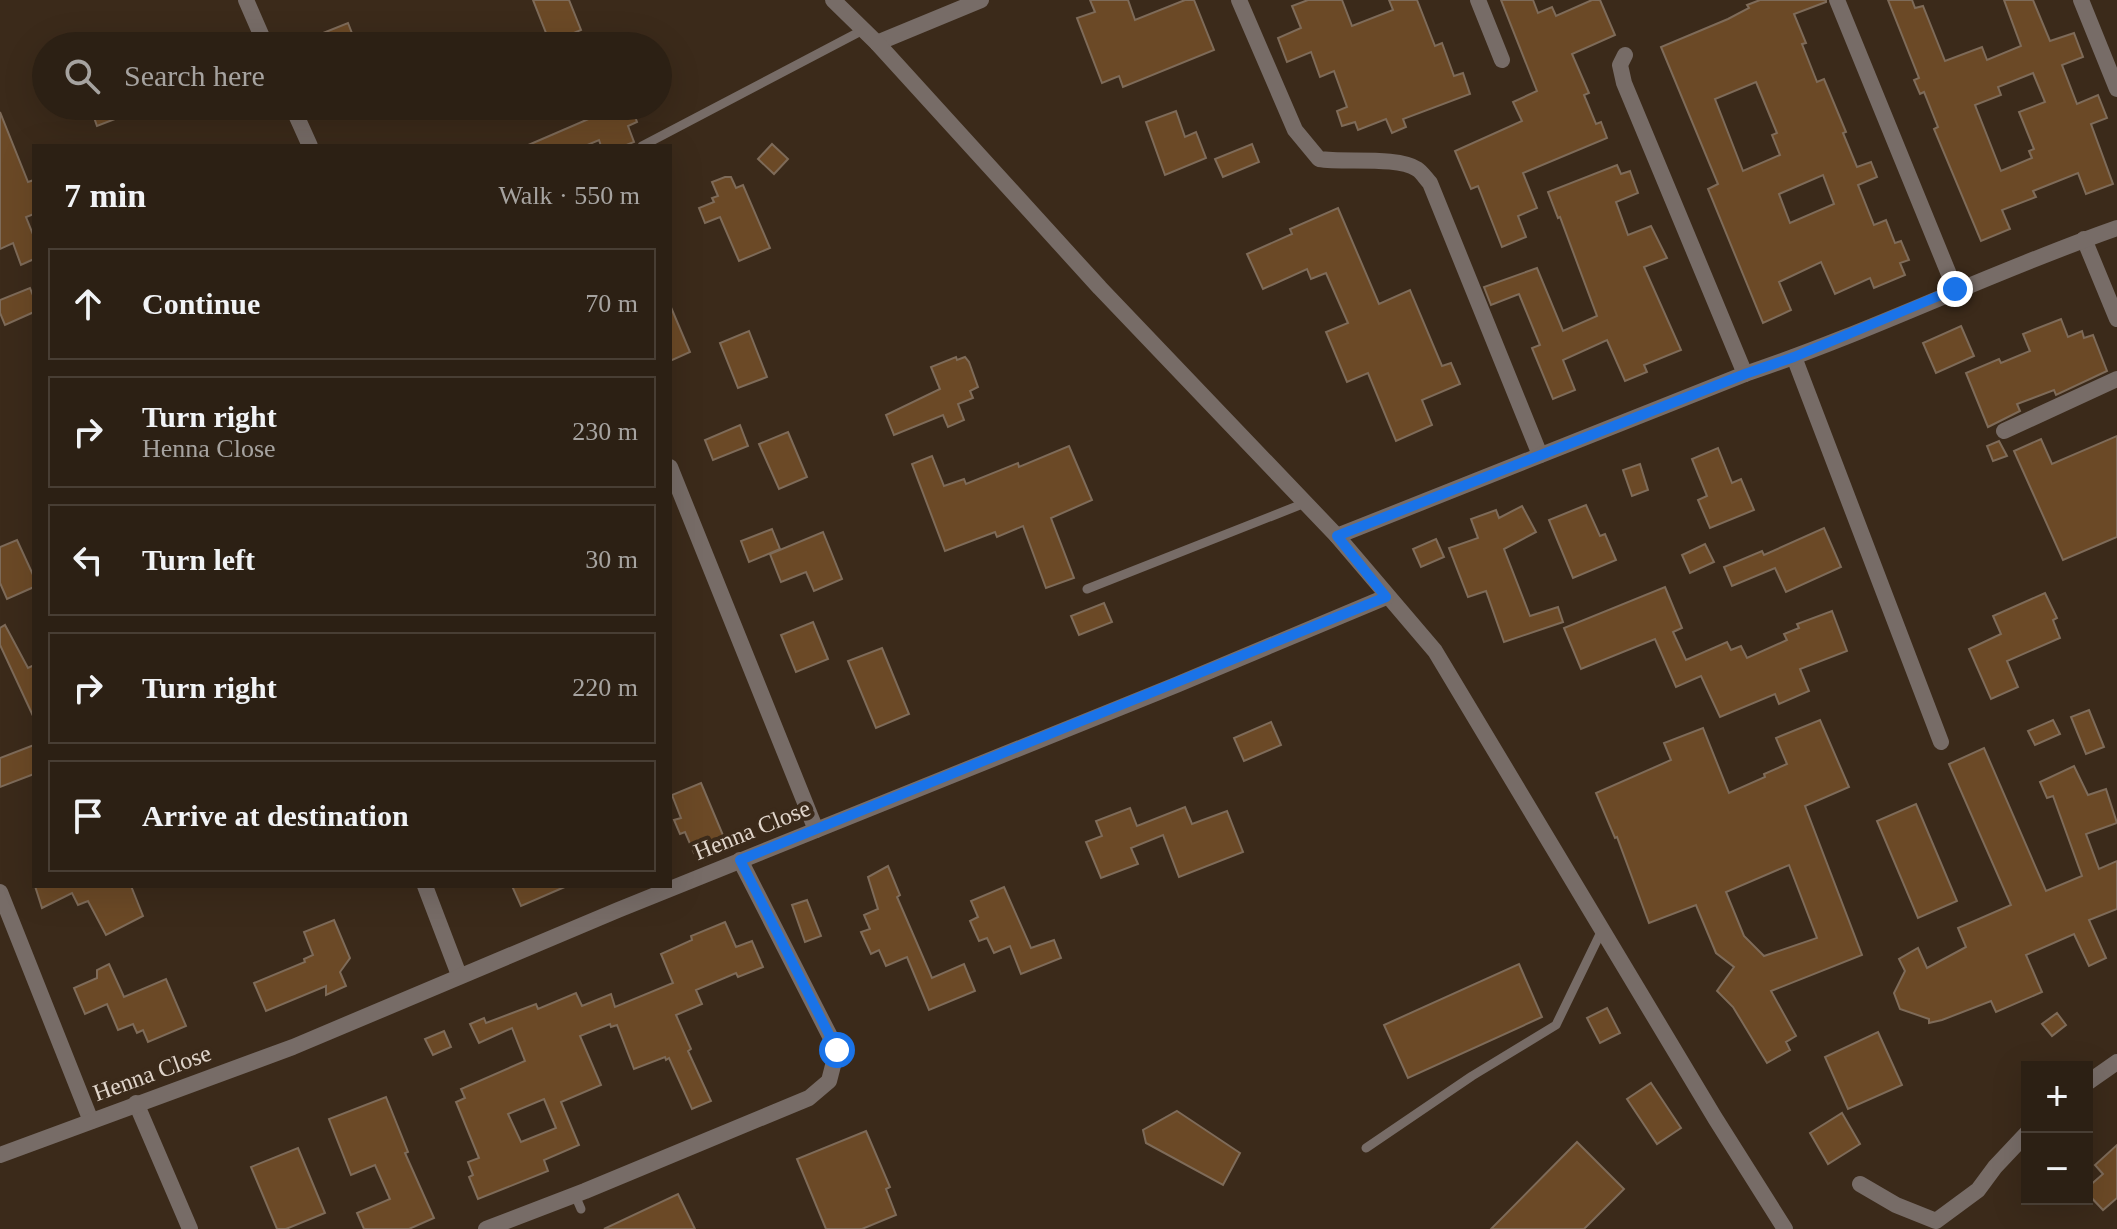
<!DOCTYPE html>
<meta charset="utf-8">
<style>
:root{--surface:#2c2014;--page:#382d22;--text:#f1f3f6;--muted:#a6a3a0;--line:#483e34}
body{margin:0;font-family:Georgia,serif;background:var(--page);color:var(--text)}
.controls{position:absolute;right:24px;bottom:24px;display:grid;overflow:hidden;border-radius:0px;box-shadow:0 8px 32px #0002}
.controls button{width:72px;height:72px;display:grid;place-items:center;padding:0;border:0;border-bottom:2px solid var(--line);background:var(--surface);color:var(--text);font:40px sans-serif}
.stop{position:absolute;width:24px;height:24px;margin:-18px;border:6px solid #1a73e8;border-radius:50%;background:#fff}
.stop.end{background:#1a73e8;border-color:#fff;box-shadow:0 2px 8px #0008}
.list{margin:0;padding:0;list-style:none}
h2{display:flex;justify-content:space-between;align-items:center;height:104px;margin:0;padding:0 32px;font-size:34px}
h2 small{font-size:26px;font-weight:400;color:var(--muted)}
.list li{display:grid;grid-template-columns:52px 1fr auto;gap:24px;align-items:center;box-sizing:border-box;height:112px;margin:0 16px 16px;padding:0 16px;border:2px solid var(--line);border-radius:0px}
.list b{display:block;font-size:30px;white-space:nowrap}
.list p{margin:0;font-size:26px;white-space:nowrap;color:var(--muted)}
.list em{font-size:26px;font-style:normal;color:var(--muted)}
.icon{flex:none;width:44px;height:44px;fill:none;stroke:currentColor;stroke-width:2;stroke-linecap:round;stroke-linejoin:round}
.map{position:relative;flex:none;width:2117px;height:1229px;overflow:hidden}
.search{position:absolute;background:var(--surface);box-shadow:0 8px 32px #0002;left:32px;top:32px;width:640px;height:88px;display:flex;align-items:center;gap:20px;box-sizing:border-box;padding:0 28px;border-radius:44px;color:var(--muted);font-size:30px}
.panel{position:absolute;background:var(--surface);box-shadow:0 8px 32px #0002;left:32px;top:144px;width:640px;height:744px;border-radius:0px}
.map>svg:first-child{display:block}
.building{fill:#6b4926;stroke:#7e6b59;stroke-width:2;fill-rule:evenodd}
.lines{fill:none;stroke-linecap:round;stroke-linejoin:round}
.service{stroke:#776c67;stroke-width:9}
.minor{stroke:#776c67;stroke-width:16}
.tertiary{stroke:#776c67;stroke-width:16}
.route{stroke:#1a73e8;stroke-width:10}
.labels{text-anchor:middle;stroke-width:8;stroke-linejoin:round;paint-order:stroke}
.street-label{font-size:24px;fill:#e0d5cb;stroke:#3b2a1a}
</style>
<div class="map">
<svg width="2117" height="1229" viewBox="0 0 2117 1229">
<rect width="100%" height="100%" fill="#3b2a1a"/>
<!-- building -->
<g class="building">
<path d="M533 0H569L581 30 550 43Z"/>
<path d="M1090 0H1128L1135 20 1185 0H1194L1214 50 1123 87 1119 76 1102 83 1077 18 1095 12Z"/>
<path d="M1308 0H1342L1352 26 1393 10 1389 0H1417L1435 46 1442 43 1454 76 1463 73 1470 94 1403 119 1406 127 1392 133 1386 119 1358 130 1355 122 1342 126 1337 111 1347 107 1334 71 1320 77 1311 52 1287 62 1278 38 1301 28 1292 6Z"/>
<path d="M1501 0H1533L1538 13 1552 7 1556 16 1592 0H1600L1615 35 1572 54 1589 93 1584 95 1596 124 1601 122 1607 138 1523 173 1537 208 1518 216 1526 237 1502 247 1478 186 1471 189 1455 151 1522 121 1513 102 1537 91Z"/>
<path d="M1760 0H1826V2L1794 14 1806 43 1802 44 1817 82 1824 79 1846 132 1843 133 1857 167 1871 162 1877 177 1858 185 1874 225 1886 220 1895 243 1901 241 1909 260 1900 263 1905 275 1874 288 1870 278 1835 294 1821 262 1779 282 1791 310 1763 323 1708 189 1718 184 1661 47 1728 19 1749 8 1747 5ZM1756 82 1777 133 1772 135 1780 155 1743 171 1715 99ZM1823 175 1834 204 1790 223 1779 194Z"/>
<path d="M1888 0H1912L1915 8 1923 6 1945 61 1982 47 1987 60 2021 46 2004 0H2033L2050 41 2074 33 2083 57 2062 65 2077 104 2098 95 2107 118 2091 124 2113 184 2086 194 2078 173 2033 191 2036 197 2002 210 2010 229 1981 241 1934 129 1938 127 1924 92 1920 94 1914 80 1919 78ZM2033 73 2045 102 2019 112 2034 149 2029 151 2032 158 2001 171 1975 105 2001 95 1998 87Z"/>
<path d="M348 23 357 46H293V45Z"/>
<path d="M90 106H146V107L97 126Z"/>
<path d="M601 106H631L637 122 628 126 634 142 624 146H601L599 140 585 146H526L591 118 590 116 603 111Z"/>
<path d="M1176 111 1185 137 1196 132 1206 158 1165 175 1146 122Z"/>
<path d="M0 112 28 182 34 180V214L26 217 34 237V259L21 265 13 243 0 249Z"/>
<path d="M772 144 788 159 774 174 758 159Z"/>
<path d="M1252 144 1259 162 1223 177 1215 159Z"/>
<path d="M1617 165 1621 174 1630 171 1638 193 1616 202 1628 235 1651 226 1667 258 1644 267 1681 350 1644 365 1647 372 1625 381 1607 340 1563 360 1575 390 1553 399 1532 348 1540 345 1519 294 1491 305 1484 287 1537 268 1563 331 1597 316 1560 217 1558 218 1548 192Z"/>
<path d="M725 177H731L736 188 743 185 770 248 739 261 720 217 705 223 699 208 714 202 712 198 718 196 712 182Z"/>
<path d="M1338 208 1379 304 1410 290 1442 366 1451 363 1460 384 1422 400 1432 425 1396 441 1368 373 1347 382 1326 332 1348 323 1326 273 1311 279 1307 269 1263 289 1247 254 1292 234 1290 229Z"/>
<path d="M30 288 34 298V312L5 325 0 313V300Z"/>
<path d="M670 305 690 352 670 361Z"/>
<path d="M2061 319 2068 337 2082 331 2084 338 2093 335 2107 371 2056 395 2054 390 2017 404 2020 411 1988 427 1966 373 1999 359 2001 363 2030 351 2023 334Z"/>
<path d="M1961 326 1974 356 1936 373 1923 343Z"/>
<path d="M749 331 767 377 738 388 720 343Z"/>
<path d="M956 357 957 360 965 357 969 362 978 387 970 391 973 398 958 404 964 420 948 427 943 415 894 435 886 415 940 389 931 367Z"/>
<path d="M740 425 748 446 713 460 705 440Z"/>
<path d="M788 432 807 477 779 489 759 444Z"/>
<path d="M2117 436V537L2063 560 2014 451 2041 439 2052 464Z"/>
<path d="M1999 441 2007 456 1993 461 1987 446Z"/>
<path d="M1069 446 1092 500 1051 518 1074 578 1046 588 1023 526 997 537 995 532 945 551 912 464 932 456 944 486 964 479 966 484 1018 463 1019 467Z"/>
<path d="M1718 448 1732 483 1741 479 1754 510 1710 528 1698 500 1707 496 1692 459Z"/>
<path d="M1640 464 1648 490 1632 496 1623 470Z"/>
<path d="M1586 505 1600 536 1605 534 1616 560 1573 578 1549 520Z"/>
<path d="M1522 506 1536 532 1504 549 1530 616 1558 607 1563 622 1504 642 1486 591 1468 597 1449 548 1478 538 1471 519 1496 510 1499 518Z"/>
<path d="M1824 528 1841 567 1786 592 1775 568 1732 586 1724 567 1762 551 1764 555Z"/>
<path d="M772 529 780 549 749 562 741 541Z"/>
<path d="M823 532 842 579 814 591 806 572 781 582 770 554Z"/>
<path d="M1436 539 1444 557 1421 567 1413 549Z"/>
<path d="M17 540 34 577V587L7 599 0 583V547Z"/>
<path d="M1705 544 1714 562 1690 573 1682 555Z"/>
<path d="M1665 587 1682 628 1673 632 1686 660 1727 642 1731 650 1741 646 1747 658 1787 640 1784 634 1799 628 1797 624 1832 611 1847 651 1800 669 1809 691 1779 704 1775 694 1720 717 1701 676 1676 687 1655 639 1581 669 1564 628Z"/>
<path d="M2045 593 2057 618 2053 620 2060 638 2007 661 2018 687 1991 699 1969 649 2001 634 1993 616Z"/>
<path d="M1104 603 1112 622 1079 635 1071 616Z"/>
<path d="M813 622 828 659 796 672 781 635Z"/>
<path d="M5 625 28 668 34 665V718L0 645V628Z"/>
<path d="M882 648 909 714 876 728 848 661Z"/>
<path d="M2089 710 2104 747 2086 754 2071 717Z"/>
<path d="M1820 720 1849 787 1805 806 1862 955 1771 991 1796 1036 1786 1042 1790 1050 1767 1063 1733 1007 1717 991 1734 967 1716 953 1696 905 1649 923 1617 837 1615 838 1596 793 1671 760 1664 743 1703 728 1729 793 1765 777 1764 774 1787 764 1776 738ZM1789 865 1817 938 1764 956 1744 936 1726 892Z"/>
<path d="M2053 720 2060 734 2035 745 2028 731Z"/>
<path d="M1271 722 1281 745 1244 761 1234 738Z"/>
<path d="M34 745V774L0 787V758Z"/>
<path d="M1984 748 2046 891 2082 876 2053 796 2047 798 2040 782 2074 766 2088 795 2106 789 2117 823 2086 834 2099 869 2117 861V909L2089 920 2106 958 2089 966 2074 934 2026 955 2042 992 1996 1012 1991 1001 1942 1020 1929 1023V1019L1900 1009 1894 993 1905 971 1899 959 1918 948 1927 968 1966 947 1958 928 2011 905 1949 764Z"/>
<path d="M701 783 725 840 694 853 685 832 680 834 674 820 681 818 672 795Z"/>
<path d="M1916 804 1957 901 1918 918 1877 821Z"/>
<path d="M1185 807 1192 824 1227 811 1243 852 1179 877 1163 835 1131 848 1138 864 1101 878 1086 842 1102 836 1096 821 1130 808 1137 826Z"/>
<path d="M888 866 900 895 897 897 932 978 964 964 975 991 929 1010 907 957 886 966 879 950 871 954 861 932 870 929 864 915 878 909 868 877Z"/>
<path d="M35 886H131L143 916 106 935 88 901 78 905 72 893 42 908Z"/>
<path d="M512 886H567L521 906Z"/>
<path d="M1004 887 1031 948 1054 940 1061 958 1021 974 1010 946 994 953 987 938 979 941 970 921 978 917 971 901Z"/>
<path d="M807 900 821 936 805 942 792 905Z"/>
<path d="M334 920 350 958 340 972 346 986 326 995V986L266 1011 254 983 305 962 304 959 313 955 304 932Z"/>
<path d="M725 922 736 947 752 941 763 967 738 977 736 973 696 990 702 1004 676 1015 691 1049 688 1051 711 1101 692 1109 669 1058 666 1060 665 1057 634 1069 617 1025 611 1027 610 1024 580 1036 601 1085 561 1102 579 1145 544 1160 548 1171 478 1199 469 1177 473 1175 468 1162 479 1158 456 1102 465 1098 461 1089 525 1061 512 1028 479 1043 470 1024 484 1018 486 1023 536 1004 538 1009 576 993 582 1006 611 994 615 1007 673 983 661 954 692 940 691 936ZM544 1099 556 1128 521 1142 508 1114Z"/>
<path d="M109 964 124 997 166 979 186 1026 148 1042 143 1030 137 1033 133 1024 118 1030 107 1004 85 1014 74 988 97 978V970Z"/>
<path d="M1519 964 1542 1017 1408 1078 1384 1025Z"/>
<path d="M1607 1008 1620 1033 1600 1043 1587 1018Z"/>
<path d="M2057 1013 2066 1025 2052 1036 2042 1024Z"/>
<path d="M444 1031 451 1047 433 1055 425 1039Z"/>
<path d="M1878 1032 1902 1085 1848 1109 1825 1057Z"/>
<path d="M1651 1083 1681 1128 1657 1144 1627 1099Z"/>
<path d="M386 1097 408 1152 405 1153 434 1218 409 1229H364L357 1213 390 1199 375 1165 351 1175 329 1119Z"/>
<path d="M1177 1111 1240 1153 1223 1185 1146 1143 1143 1130Z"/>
<path d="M1842 1113 1860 1144 1828 1164 1810 1133Z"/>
<path d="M866 1131 890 1187 886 1189 896 1215 862 1229H826L797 1159Z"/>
<path d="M1577 1142 1624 1189 1584 1229H1491Z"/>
<path d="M2117 1145V1198L2103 1210 2087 1193V1188L2103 1174 2095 1165Z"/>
<path d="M298 1148 325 1213 286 1229H277L251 1167Z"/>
<path d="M678 1194 695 1229H604Z"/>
</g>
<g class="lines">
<!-- service -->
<g class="service">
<path d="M642 146 863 30"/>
<path d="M1087 589 1305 503"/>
<path d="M1366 1148 1472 1076 1556 1025 1602 930"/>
<path d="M575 1195 581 1209"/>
</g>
<!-- minor -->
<g class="minor">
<path d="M246 0 266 46"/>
<path d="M1239 0 1295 130 1319 159C1344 163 1398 156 1417 169 1422 172 1426 179 1430 183L1540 455"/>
<path d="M1478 0 1502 60"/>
<path d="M1837 0 1955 289"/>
<path d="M2081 0 2117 89"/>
<path d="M877 43 981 0"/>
<path d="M1625 55 1620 65 1624 83 1745 374"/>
<path d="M292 106 310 146"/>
<path d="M2084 239 2117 319"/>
<path d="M1794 357 1941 742"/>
<path d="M2004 431 2117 379"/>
<path d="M670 467 816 830"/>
<path d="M1337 536 1435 651 1715 1118 1785 1229"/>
<path d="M425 886 459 975"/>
<path d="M0 892 91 1121"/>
<path d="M2087 1083 2117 1062"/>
<path d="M136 1103 190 1229"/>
<path d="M0 1155 293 1047 618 910 1176 685 1386 597"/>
<path d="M1860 1184 1896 1205 1936 1221 1978 1190 1995 1167 2027 1133"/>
<path d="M486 1229 585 1191 809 1098 829 1081 837 1050 740 860"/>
</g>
<!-- tertiary -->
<path class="tertiary" d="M833 0 877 43 1100 288 1337 536 1745 374C1871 332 1991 272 2117 228"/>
</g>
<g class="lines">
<!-- route -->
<path class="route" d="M837 1050 740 860 1386 597 1337 536 1745 374 1794 357 1955 289"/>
</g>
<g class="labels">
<!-- street labels -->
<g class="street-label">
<text transform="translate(752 830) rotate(-22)" y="8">Henna Close</text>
<text transform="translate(152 1073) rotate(-20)" y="8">Henna Close</text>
</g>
</g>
</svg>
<div class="controls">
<button>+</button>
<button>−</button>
</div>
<div class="stop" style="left:837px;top:1050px"></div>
<div class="stop end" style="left:1955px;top:289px"></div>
<div class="search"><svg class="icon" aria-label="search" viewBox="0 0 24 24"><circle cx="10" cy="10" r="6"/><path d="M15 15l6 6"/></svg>Search here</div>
<section class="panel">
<h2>7 min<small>Walk · 550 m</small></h2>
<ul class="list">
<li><svg class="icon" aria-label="ahead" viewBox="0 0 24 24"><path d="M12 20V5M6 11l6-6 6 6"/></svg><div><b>Continue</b></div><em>70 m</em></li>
<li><svg class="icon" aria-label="right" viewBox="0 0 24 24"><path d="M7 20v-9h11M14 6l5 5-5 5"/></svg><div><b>Turn right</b><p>Henna Close</p></div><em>230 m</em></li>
<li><svg class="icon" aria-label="left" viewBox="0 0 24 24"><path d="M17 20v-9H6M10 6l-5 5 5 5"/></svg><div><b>Turn left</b></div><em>30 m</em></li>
<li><svg class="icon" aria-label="right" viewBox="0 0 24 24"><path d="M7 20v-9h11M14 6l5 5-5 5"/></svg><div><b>Turn right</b></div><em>220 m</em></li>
<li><svg class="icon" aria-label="arrive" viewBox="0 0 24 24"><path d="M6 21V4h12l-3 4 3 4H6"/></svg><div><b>Arrive at destination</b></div></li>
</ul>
</section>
</div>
